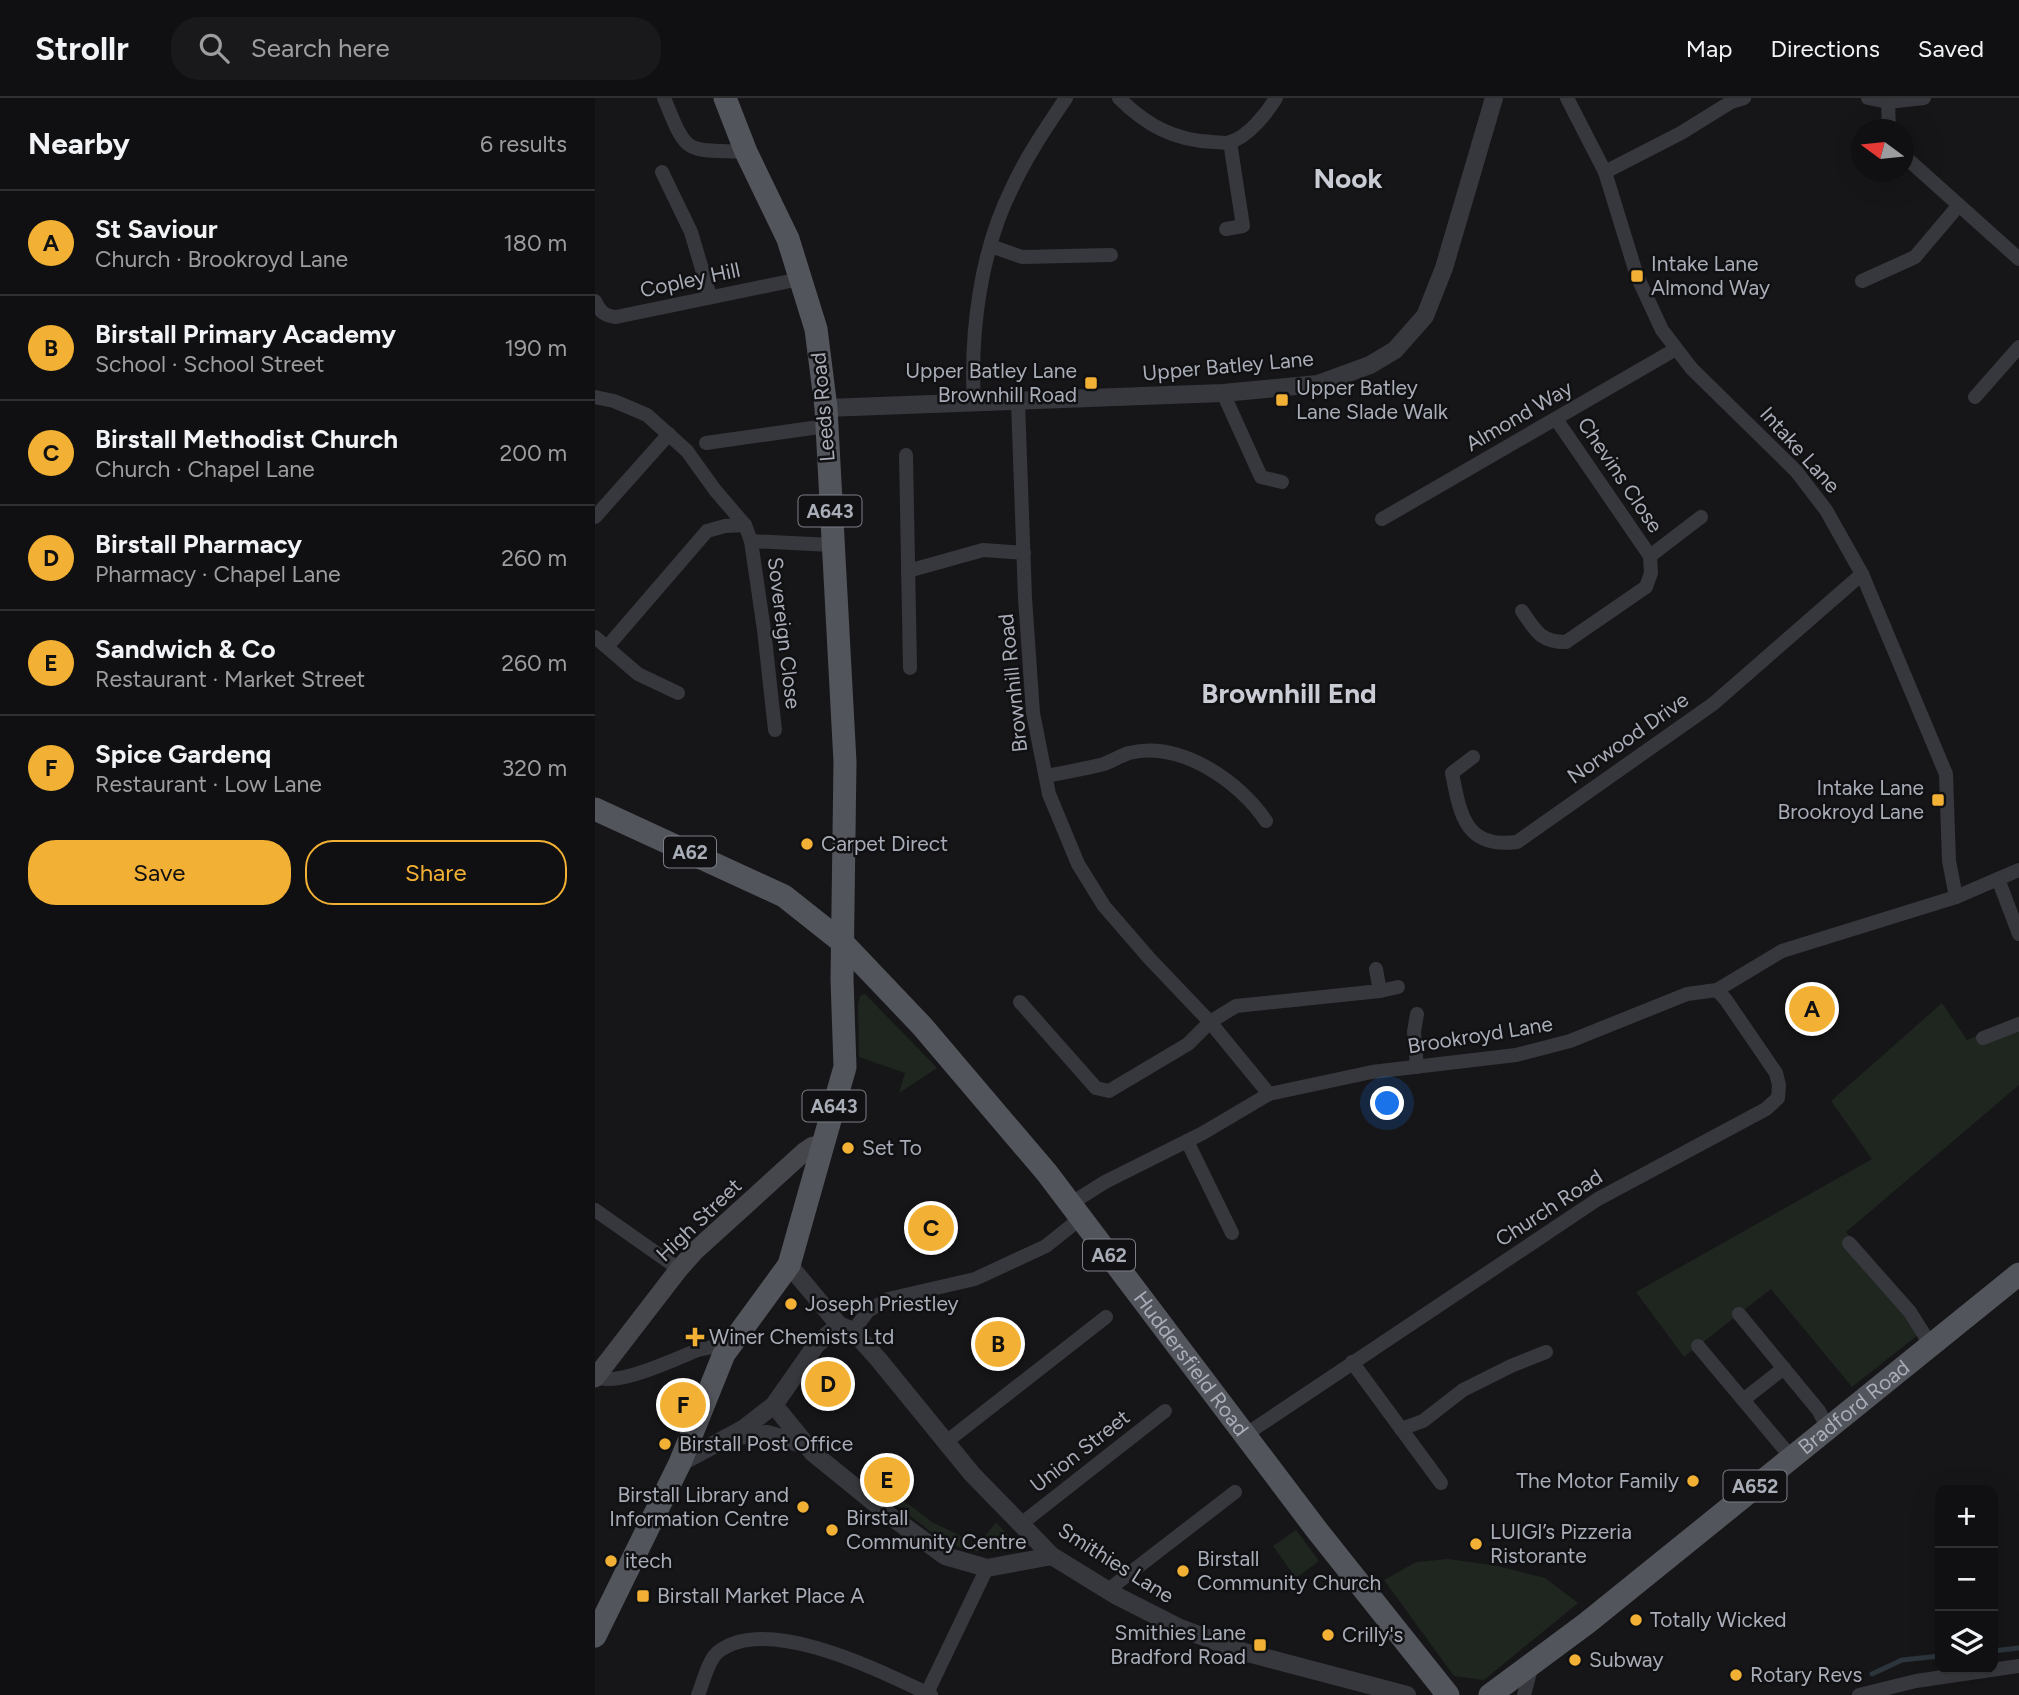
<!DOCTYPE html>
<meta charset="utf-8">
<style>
:root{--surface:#101012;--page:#19191b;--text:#f1f3f6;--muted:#9c9d9f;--line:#303032;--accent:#f2b134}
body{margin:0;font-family:Figtree,sans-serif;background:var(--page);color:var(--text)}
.controls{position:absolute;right:21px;bottom:21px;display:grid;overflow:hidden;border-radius:14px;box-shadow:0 7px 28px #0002}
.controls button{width:63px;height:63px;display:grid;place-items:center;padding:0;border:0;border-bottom:2px solid var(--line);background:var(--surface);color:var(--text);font:35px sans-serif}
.compass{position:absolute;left:1256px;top:21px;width:63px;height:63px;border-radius:50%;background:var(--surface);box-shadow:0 7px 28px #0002;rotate:285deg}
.you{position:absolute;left:793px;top:1006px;width:24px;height:24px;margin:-18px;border:5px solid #fff;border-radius:50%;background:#1a73e8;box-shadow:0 0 0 10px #1a73e833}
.badge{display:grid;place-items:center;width:46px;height:46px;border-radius:50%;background:var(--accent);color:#111;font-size:23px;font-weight:700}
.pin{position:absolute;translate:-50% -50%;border:4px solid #fff;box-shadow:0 2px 7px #0006}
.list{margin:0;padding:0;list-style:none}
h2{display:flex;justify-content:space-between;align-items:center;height:91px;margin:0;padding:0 28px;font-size:30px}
h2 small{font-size:23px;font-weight:400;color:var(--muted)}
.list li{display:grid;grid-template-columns:46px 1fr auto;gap:21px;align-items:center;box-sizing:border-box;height:105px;padding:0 28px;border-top:2px solid var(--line)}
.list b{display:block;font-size:26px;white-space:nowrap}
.list p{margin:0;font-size:23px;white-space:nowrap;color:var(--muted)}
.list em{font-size:23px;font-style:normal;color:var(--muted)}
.actions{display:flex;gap:14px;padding:21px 28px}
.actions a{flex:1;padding:16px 0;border:2px solid var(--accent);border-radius:28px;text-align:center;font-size:24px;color:var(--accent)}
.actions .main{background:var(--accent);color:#111}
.icon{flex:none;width:38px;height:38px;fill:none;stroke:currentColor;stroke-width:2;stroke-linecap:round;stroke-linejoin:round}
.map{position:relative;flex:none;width:1424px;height:1597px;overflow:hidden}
header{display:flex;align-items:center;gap:42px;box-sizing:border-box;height:98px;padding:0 35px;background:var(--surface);border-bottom:2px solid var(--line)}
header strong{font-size:33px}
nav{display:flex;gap:38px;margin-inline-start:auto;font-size:24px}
.search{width:490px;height:63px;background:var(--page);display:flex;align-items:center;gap:18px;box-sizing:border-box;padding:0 24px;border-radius:28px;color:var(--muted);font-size:26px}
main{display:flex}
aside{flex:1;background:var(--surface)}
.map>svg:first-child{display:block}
.green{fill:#1e261f}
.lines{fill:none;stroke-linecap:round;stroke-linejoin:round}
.stream{stroke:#2c353c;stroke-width:5}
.minor{stroke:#37383d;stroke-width:14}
.tertiary{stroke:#37383d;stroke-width:18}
.secondary{stroke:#45474d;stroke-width:19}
.primary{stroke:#53555c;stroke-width:23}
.poi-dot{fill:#f2b134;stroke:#111113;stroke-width:2.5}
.labels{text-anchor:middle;stroke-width:5;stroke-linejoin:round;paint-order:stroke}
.shield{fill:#111113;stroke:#7b7e86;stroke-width:2}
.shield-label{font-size:19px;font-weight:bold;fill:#a8adb8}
.poi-label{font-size:21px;fill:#a8adb8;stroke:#111113;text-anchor:start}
.street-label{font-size:21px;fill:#a8adb8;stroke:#111113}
.district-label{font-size:28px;font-weight:bold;fill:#c9ccd4;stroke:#111113}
</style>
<header>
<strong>Strollr</strong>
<div class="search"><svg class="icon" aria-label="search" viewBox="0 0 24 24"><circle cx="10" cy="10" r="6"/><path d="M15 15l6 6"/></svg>Search here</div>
<nav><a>Map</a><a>Directions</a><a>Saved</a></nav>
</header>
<main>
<aside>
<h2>Nearby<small>6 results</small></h2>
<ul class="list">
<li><span class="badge">A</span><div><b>St Saviour</b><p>Church · Brookroyd Lane</p></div><em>180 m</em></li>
<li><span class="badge">B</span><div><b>Birstall Primary Academy</b><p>School · School Street</p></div><em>190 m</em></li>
<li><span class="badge">C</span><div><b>Birstall Methodist Church</b><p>Church · Chapel Lane</p></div><em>200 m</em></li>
<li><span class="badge">D</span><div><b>Birstall Pharmacy</b><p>Pharmacy · Chapel Lane</p></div><em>260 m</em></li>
<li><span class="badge">E</span><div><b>Sandwich &amp; Co</b><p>Restaurant · Market Street</p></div><em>260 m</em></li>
<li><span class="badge">F</span><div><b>Spice Gardenq</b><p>Restaurant · Low Lane</p></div><em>320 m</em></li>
</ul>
<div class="actions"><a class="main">Save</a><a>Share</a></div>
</aside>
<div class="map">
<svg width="1424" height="1597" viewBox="0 0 1424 1597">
<rect width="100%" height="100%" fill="#161618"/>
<!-- green -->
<g class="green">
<path d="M270 896 342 970 304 995 310 975 264 959 263 906 265 898Z"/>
<path d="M1347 905 1372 942 1424 918V987L1251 1134 1309 1197 1333 1229 1257 1289 1176 1191 1089 1259 1041 1194 1277 1061 1236 1003Z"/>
<path d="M301 1397 337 1424 372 1441 370 1452 340 1437 296 1403Z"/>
<path d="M401 1424 419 1444 418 1449 412 1453H379Z"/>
<path d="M701 1432 724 1463 701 1480 678 1448Z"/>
<path d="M853 1461 903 1468 950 1480 983 1505 889 1582 859 1578 789 1482 821 1464Z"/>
</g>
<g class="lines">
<!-- stream -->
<g class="stream">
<path d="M1398 1553 1424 1550"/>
<path d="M1277 1576 1307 1562 1345 1558"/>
</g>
<!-- minor -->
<g class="minor">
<path d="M69 0C93 59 89 51 151 54"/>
<path d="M524 0C551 27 580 43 619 44 623 44 631 46 635 44 653 39 672 15 681 0"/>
<path d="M972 0 1010 74 1042 178 1067 232 1097 271 1201 373 1231 412 1267 476 1351 676 1354 763 1361 799"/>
<path d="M1273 0 1293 4 1329 0"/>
<path d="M1293 4 1294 32"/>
<path d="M1308 57 1424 161"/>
<path d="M67 74 96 134 115 198"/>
<path d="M1010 74 1086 35 1136 4 1149 0"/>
<path d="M631 131 648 128 635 44"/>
<path d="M396 148 427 159 516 157"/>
<path d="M1267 183 1320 159 1364 107"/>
<path d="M0 203C5 214 10 218 21 219L205 181"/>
<path d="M628 295 666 379 687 384"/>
<path d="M0 299 19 303 52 317 92 353 120 392 150 427 156 443 169 532 180 632"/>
<path d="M1380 299 1424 249"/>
<path d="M423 304 430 500 438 615 454 696 483 766 509 808 554 860 615 924 674 996"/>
<path d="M379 305C375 236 385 155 416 92 431 59 451 30 471 0"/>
<path d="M111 345 231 328"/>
<path d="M311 357 315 570"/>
<path d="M0 419 74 336"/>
<path d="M787 421 1081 251"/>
<path d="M156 443 237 447"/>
<path d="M1055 458 1106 419"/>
<path d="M313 473 388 452 429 455"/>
<path d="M927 513C941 533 945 544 971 544L1051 489 1056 475 1055 458 961 321"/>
<path d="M0 539 43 576 83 595"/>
<path d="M12 549 112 433 130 428 150 427"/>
<path d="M878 659 857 675C865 716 870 751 922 744L1118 606 1267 476"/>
<path d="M451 678C470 674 490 671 509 666 517 663 525 658 534 655 585 642 644 683 671 723"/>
<path d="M1403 781 1424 836"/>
<path d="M785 893 803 889"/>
<path d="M425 904 501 990 514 993 593 946 615 924 641 908 785 893 781 871"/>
<path d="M822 916 819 934 822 969"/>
<path d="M1388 940 1424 926"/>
<path d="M592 1043 637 1135"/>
<path d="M475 1106 510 1084 608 1035 674 996 777 974 921 957 975 943 1092 896 1122 892 1187 853 1361 799 1424 772"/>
<path d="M0 1112 84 1171"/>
<path d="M1254 1145 1315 1214 1335 1246"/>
<path d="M1144 1216 1224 1313 1232 1329"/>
<path d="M258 1233 273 1213 293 1201 380 1181 451 1148 486 1120"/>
<path d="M1103 1248 1196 1359"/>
<path d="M757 1264 846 1385"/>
<path d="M0 1278C19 1291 82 1260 103 1252 113 1249 125 1248 135 1247"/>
<path d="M1148 1302 1189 1270"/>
<path d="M806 1331 828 1323 868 1292 916 1268 951 1254"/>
<path d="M650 1337 1003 1101 1171 1011 1183 1000 1184 987 1181 975 1131 902 1122 892"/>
<path d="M351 1344 511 1219"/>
<path d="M426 1426 570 1313"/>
<path d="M513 1492 640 1394"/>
<path d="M332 1595 392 1470"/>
<path d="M103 1597C108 1585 113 1562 123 1554 172 1515 287 1574 336 1597"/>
<path d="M929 1597 937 1567"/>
<path d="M1264 1597 1321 1583 1424 1568"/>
</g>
<!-- tertiary -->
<g class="tertiary">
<path d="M231 310 628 295 723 286 775 267 800 252 830 218 849 170 899 0"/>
<path d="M194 1167 244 1227 258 1233 284 1262 377 1376 457 1458 522 1498 585 1530 649 1554 812 1597"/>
<path d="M179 1307 218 1355 298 1420 350 1458 392 1470 457 1458"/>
<path d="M139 1338 172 1336 211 1347"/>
<path d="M85 1365 148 1331 179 1307 221 1247 244 1227"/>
</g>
<!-- secondary -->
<path class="secondary" d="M0 1280 84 1171 100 1153 209 1054 218 1048 228 1050"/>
<!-- primary -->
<g class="primary">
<path id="s1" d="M0 711 189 798 247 844 327 928 452 1075 721 1431 853 1597"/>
<path d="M0 1538 85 1365 129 1256 194 1167 250 969 247 881 250 664 231 310 221 231 193 141 151 54 130 0"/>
<path id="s2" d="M895 1597 992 1525 1424 1176"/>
</g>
</g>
<!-- markers -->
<g class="poi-dot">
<rect x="1035" y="171" width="14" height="14" rx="3.5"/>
<rect x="489" y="278" width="14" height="14" rx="3.5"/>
<rect x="680" y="295" width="14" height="14" rx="3.5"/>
<rect x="1336" y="695" width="14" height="14" rx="3.5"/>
<circle cx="212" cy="746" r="7"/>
<circle cx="253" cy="1050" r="7"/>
<circle cx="196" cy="1206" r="7"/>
<path d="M96.5 1228.5h7v7h7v7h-7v7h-7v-7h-7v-7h7z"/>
<circle cx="70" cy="1346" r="7"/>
<circle cx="1098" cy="1383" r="7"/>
<circle cx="208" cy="1409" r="7"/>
<circle cx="237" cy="1432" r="7"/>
<circle cx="881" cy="1446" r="7"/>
<circle cx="16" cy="1463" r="7"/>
<circle cx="588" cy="1473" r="7"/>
<rect x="41" y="1491" width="14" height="14" rx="3.5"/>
<circle cx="1041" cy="1522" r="7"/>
<circle cx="733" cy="1537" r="7"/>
<rect x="658" y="1540" width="14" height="14" rx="3.5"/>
<circle cx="980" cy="1562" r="7"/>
<circle cx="1141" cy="1577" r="7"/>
</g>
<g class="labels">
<!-- shield labels -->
<g class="shield">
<rect x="203.5" y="397.5" width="63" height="31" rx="5"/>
<rect x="69" y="738.5" width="52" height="31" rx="5"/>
<rect x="207.5" y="992.5" width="63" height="31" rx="5"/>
<rect x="488" y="1141.5" width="52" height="31" rx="5"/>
<rect x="1128.5" y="1372.5" width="63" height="31" rx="5"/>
</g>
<g class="shield-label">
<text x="235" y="420">A643</text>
<text x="95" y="761">A62</text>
<text x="239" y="1015">A643</text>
<text x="514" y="1164">A62</text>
<text x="1160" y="1395">A652</text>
</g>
<!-- poi labels -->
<g class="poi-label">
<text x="1056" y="173">Intake Lane<tspan x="1056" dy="24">Almond Way</tspan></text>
<text x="482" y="280" text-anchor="end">Upper Batley Lane<tspan x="482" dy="24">Brownhill Road</tspan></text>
<text x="701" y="297">Upper Batley<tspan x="701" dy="24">Lane Slade Walk</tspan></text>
<text x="1329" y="697" text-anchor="end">Intake Lane<tspan x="1329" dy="24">Brookroyd Lane</tspan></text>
<text x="226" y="753">Carpet Direct</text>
<text x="267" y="1057">Set To</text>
<text x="210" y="1213">Joseph Priestley</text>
<text x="114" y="1246">Winer Chemists Ltd</text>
<text x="84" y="1353">Birstall Post Office</text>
<text x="1084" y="1390" text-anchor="end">The Motor Family</text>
<text x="194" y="1404" text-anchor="end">Birstall Library and<tspan x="194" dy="24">Information Centre</tspan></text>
<text x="251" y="1427">Birstall<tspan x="251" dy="24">Community Centre</tspan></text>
<text x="895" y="1441">LUIGI’s Pizzeria<tspan x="895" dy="24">Ristorante</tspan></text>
<text x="602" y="1468">Birstall<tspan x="602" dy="24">Community Church</tspan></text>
<text x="30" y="1470">itech</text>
<text x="62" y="1505">Birstall Market Place A</text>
<text x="1055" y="1529">Totally Wicked</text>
<text x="651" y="1542" text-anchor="end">Smithies Lane<tspan x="651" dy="24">Bradford Road</tspan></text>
<text x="747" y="1544">Crilly's</text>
<text x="994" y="1569">Subway</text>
<text x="1155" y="1584">Rotary Revs</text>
</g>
<!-- street labels -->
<g class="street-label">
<text transform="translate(95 182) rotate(-12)" y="7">Copley Hill</text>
<text transform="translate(633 268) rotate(-5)" y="7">Upper Batley Lane</text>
<text transform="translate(228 309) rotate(-95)" y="7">Leeds Road</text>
<text transform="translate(924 318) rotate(-30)" y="7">Almond Way</text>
<text transform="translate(1205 352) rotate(48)" y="7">Intake Lane</text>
<text transform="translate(1025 377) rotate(56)" y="7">Chevins Close</text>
<text transform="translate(189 535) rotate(83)" y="7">Sovereign Close</text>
<text transform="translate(418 585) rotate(-96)" y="7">Brownhill Road</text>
<text transform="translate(1033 640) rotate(-35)" y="7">Norwood Drive</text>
<text transform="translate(885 937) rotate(-9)" y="7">Brookroyd Lane</text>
<text transform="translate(954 1110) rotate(-33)" y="7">Church Road</text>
<text transform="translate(104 1122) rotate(-44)" y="7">High Street</text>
<text dy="7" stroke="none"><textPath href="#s1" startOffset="830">Huddersfield Road</textPath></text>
<text dy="7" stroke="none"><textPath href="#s2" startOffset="464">Bradford Road</textPath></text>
<text transform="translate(485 1353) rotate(-38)" y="7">Union Street</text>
<text transform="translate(521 1465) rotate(32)" y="7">Smithies Lane</text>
</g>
<!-- district labels -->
<g class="district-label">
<text x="753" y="90">Nook</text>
<text x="694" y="605">Brownhill End</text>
</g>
</g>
</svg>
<div class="controls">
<button>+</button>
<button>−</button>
<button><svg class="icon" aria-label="layers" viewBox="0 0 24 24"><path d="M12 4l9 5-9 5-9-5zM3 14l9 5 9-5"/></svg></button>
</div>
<svg class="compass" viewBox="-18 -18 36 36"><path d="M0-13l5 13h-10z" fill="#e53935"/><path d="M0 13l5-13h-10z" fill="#9c9d9f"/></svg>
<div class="you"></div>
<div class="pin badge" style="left:1217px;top:911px">A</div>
<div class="pin badge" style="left:403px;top:1246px">B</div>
<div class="pin badge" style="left:336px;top:1130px">C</div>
<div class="pin badge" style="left:233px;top:1286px">D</div>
<div class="pin badge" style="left:292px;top:1382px">E</div>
<div class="pin badge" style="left:88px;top:1307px">F</div>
</div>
</main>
